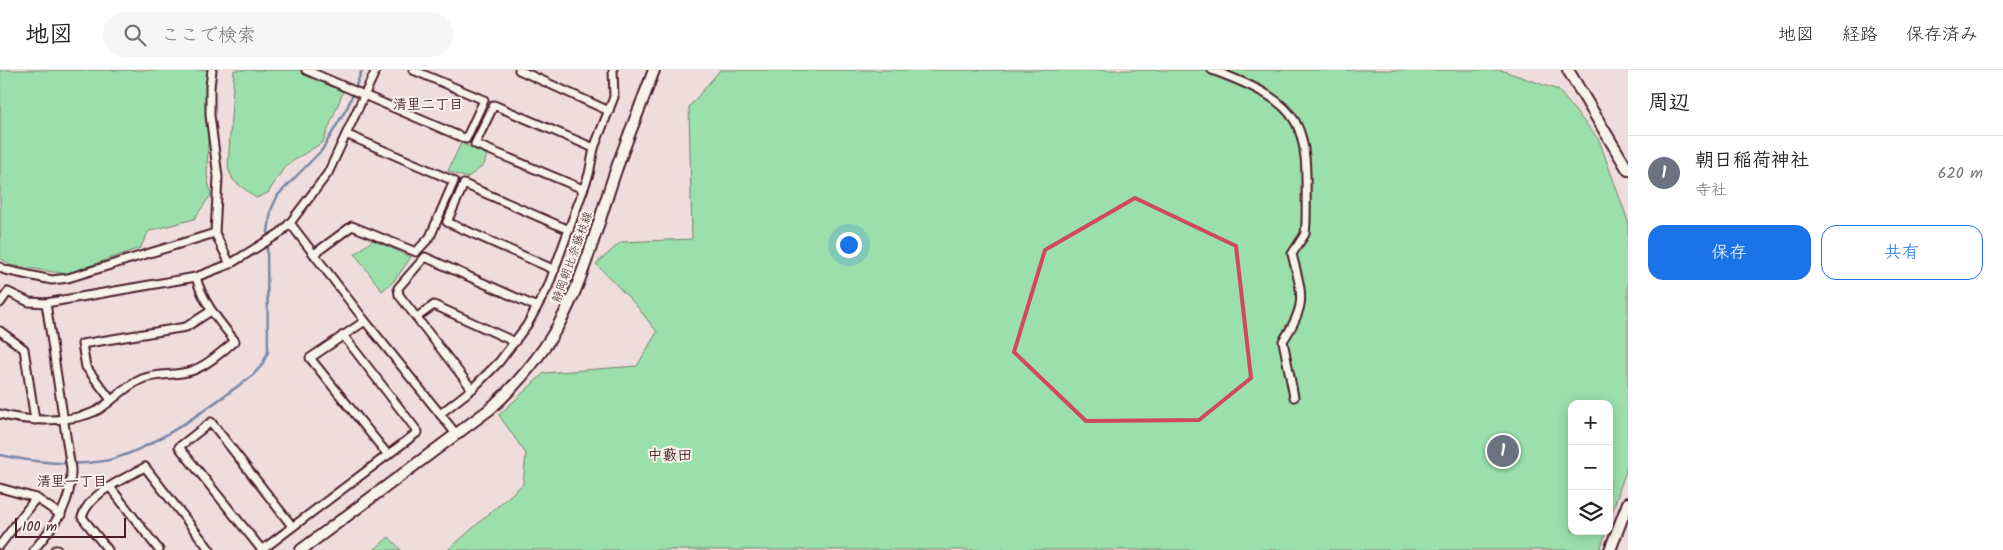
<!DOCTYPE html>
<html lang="ja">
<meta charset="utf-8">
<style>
:root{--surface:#fff;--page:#f6f6f6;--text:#222;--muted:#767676;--line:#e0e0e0;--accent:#1a73e8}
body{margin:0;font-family:Kalam,"Klee One",sans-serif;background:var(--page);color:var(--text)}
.controls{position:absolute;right:15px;bottom:15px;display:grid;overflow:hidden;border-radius:10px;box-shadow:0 2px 12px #0003}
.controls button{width:45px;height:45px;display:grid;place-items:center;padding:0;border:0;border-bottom:1px solid var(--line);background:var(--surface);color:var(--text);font:25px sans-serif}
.scale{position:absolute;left:15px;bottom:12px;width:111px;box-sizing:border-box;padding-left:5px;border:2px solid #4a1f2b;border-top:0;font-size:14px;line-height:18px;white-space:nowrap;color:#4a1f2b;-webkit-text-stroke:4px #f7f3e8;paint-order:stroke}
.you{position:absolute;left:848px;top:174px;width:18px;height:18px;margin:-12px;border:4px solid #fff;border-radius:50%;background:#1a73e8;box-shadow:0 0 0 8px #1a73e833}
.badge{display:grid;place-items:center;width:32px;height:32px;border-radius:50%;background:var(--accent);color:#fff;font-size:16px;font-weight:700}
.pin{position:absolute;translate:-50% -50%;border:2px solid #fff;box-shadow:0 1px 5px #0006}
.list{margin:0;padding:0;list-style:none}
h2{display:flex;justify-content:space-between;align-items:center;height:65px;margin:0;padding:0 20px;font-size:21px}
h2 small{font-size:16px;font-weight:400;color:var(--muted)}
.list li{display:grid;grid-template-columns:32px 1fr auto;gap:15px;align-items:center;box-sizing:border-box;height:75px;padding:0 20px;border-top:1px solid var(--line)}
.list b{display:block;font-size:19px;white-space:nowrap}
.list p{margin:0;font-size:16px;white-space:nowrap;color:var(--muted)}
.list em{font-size:16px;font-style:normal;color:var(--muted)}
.actions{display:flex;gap:10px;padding:15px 20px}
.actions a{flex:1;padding:11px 0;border:1px solid var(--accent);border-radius:15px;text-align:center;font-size:18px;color:var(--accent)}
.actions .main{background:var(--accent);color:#fff}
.icon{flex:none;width:28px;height:28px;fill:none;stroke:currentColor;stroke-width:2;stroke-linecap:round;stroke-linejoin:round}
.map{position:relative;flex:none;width:1628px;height:480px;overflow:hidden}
header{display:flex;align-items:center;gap:30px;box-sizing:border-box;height:70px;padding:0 25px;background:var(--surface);border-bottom:1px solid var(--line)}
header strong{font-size:24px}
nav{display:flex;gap:28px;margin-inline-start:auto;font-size:18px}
.search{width:350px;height:45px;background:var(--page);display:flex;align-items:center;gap:12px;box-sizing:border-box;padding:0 18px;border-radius:28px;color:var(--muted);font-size:19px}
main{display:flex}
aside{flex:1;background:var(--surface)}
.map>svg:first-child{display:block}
.green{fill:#9bdfaa;stroke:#727f6a}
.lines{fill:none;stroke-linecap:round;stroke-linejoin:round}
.stream{stroke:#7989a5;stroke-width:2.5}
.street-casing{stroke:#4a1f2b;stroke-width:11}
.secondary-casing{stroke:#4a1f2b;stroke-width:14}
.street{stroke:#f7f3e8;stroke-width:7}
.secondary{stroke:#f7f3e8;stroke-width:10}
.marked{fill:none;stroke:#d1495b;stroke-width:4;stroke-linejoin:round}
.labels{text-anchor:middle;stroke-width:4;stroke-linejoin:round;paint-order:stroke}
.street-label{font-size:12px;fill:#4a1f2b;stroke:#f7f3e8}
.neighbourhood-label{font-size:14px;font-weight:bold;fill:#4a1f2b;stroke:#f7f3e8}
.quarter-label{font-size:15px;font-weight:bold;fill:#4a1f2b;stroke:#f7f3e8}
</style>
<header>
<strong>地図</strong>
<div class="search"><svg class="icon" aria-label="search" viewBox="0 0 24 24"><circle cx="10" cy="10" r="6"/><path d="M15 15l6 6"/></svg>ここで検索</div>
<nav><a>地図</a><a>経路</a><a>保存済み</a></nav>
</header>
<main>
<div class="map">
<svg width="1628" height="480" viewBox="0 0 1628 480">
<rect width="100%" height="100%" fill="#efdcdd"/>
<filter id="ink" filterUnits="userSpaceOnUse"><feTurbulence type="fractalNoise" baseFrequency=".02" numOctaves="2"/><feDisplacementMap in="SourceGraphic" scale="10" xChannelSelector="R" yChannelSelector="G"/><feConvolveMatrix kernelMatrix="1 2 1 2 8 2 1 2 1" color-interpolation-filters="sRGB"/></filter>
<g filter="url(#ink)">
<!-- green -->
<g class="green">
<path d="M0 0H210L207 105 211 125 194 149 149 161 140 178 66 204 10 195 0 188Z"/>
<path d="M234 0H301L343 22 323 72 285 96 268 123 256 128 233 110 228 98Z"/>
<path d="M720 0H1501L1558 20 1599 70 1628 151V394L1609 452V334H1572V461H1606L1600 480H448L523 414 526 384 499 345 544 303 637 296 657 262 635 234 596 194 621 172 692 169 689 37Z"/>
<path d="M461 73 487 85 484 95 467 108 448 101Z"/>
<path d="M373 170 411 187 394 211 382 221 355 184Z"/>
<path d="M389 467 401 480H374Z"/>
</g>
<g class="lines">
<!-- stream -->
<g class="stream">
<path d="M267 169 271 140 278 125 322 80 348 36 362 0"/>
<path d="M0 385C32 392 76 397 109 390 157 378 213 334 253 305L262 295 268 282 267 174"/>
</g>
<defs>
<g id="street">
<path d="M212 0 210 17V45L218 107 215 163 230 194"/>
<path d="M306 0 466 69 484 30 413 0"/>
<path d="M519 0 609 41"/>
<path d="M1212 0C1310 36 1307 55 1306 153L1305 164 1292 184C1302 225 1308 233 1283 271L1294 327"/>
<path d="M583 119 475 74 494 35 594 78"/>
<path d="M290 153 365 251 457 365"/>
<path d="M314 184 352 156 416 182 430 167 454 111 348 65"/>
<path d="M0 197 5 200 52 210 68 208 215 163"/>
<path d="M555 200 447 152 464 114 569 160"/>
<path d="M0 233 8 222 29 232 46 233 196 207 230 194 280 163 290 153 328 103 376 0"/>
<path d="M417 247 434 235 515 272"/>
<path d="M365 251 310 288 388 385"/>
<path d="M0 261 24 279 35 350"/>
<path d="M472 319 399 225 398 218 425 187 537 237"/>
<path d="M111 330 86 297 82 274 186 257 211 241"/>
<path d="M0 344C25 352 74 353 98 340 113 331 125 316 142 309 157 303 175 306 191 301 207 296 222 281 235 271 219 251 203 233 196 207"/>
<path d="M440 344 472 319 499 292 527 255 548 217 589 104 594 78 614 27 613 0"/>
<path d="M110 417 159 480"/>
<path d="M0 418 36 428 61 445"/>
<path d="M292 456 211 352 179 377 262 480 418 362 343 265"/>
<path d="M0 475 36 428"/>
<path d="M34 480C55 453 72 436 71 399L46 233"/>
<path d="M55 480H57"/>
<path d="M108 480 82 447C90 422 124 409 145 397L210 480"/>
</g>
<g id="secondary">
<path d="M1568 0 1628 100"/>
<path d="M301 480 490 339C523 309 553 271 571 230 590 188 601 143 616 100 628 66 642 33 654 0"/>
<path d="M1610 480 1628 433"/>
</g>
</defs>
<!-- street casing -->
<use href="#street" class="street-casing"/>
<!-- secondary casing -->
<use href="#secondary" class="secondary-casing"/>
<!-- street -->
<use href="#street" class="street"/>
<!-- secondary -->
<use href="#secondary" class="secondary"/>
</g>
</g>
<!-- marked area -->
<path class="marked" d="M1135 128 1236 176 1251 308 1199 350 1086 351 1014 282 1045 180Z"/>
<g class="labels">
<!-- street labels -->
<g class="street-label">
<text transform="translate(572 187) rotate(-70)" y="4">静岡朝比奈藤枝線</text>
</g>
<!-- neighbourhood labels -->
<g class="neighbourhood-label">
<text x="428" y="39">清里二丁目</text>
<text x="72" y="416">清里一丁目</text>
</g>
<!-- quarter labels -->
<g class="quarter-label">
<text x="670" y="390">中藪田</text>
</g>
</g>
</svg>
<div class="controls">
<button>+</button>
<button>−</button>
<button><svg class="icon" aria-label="layers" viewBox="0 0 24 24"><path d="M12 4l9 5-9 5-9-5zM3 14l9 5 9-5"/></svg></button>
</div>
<div class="scale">100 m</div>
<div class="you"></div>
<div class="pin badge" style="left:1503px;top:381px;background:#6b7280">1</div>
</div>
<aside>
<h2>周辺<small></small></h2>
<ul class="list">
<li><span class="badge" style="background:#6b7280">1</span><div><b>朝日稲荷神社</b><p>寺社</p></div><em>620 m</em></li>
</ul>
<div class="actions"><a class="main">保存</a><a>共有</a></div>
</aside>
</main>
